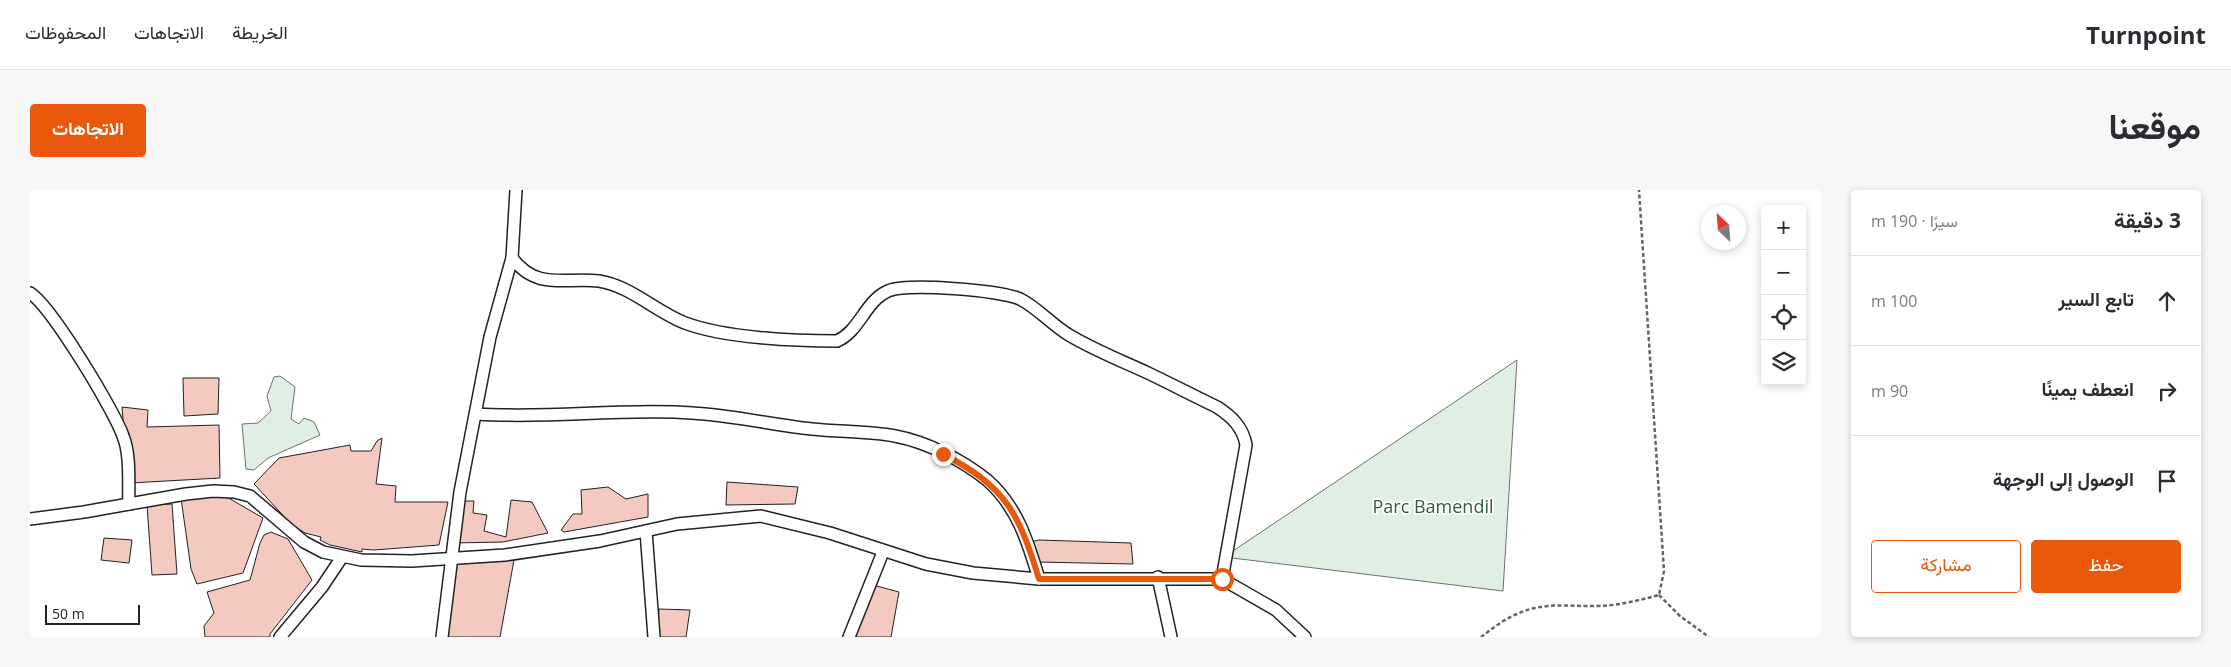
<!DOCTYPE html>
<html lang="ar">
<meta charset="utf-8">
<style>
:root{--surface:#fff;--page:#f7f7f7;--text:#2b2b33;--muted:#7c7c81;--line:#e1e1e2;--accent:#ea580c}
body{margin:0;font-family:"Open Sans",Vazirmatn,sans-serif;background:var(--page);color:var(--text);direction:rtl}
.controls{position:absolute;right:15px;top:15px;display:grid;overflow:hidden;border-radius:5px;box-shadow:0 2px 8px #0003}
.controls button{width:45px;height:45px;display:grid;place-items:center;padding:0;border:0;border-bottom:1px solid var(--line);background:var(--surface);color:var(--text);font:25px sans-serif}
.compass{position:absolute;left:1671px;top:15px;width:45px;height:45px;border-radius:50%;background:var(--surface);box-shadow:0 2px 8px #0003;rotate:335deg}
.scale{position:absolute;left:15px;bottom:12px;width:95px;box-sizing:border-box;padding-left:5px;border:2px solid #222;border-top:0;font-size:14px;line-height:18px;white-space:nowrap;color:#222;-webkit-text-stroke:4px #fff;paint-order:stroke}
.stop{position:absolute;width:15px;height:15px;margin:-11px;border:4px solid #ea580c;border-radius:50%;background:#fff}
.stop.end{background:#ea580c;border-color:#fff;box-shadow:0 1px 5px #0008}
.list{margin:0;padding:0;list-style:none}
h2{display:flex;justify-content:space-between;align-items:center;height:65px;margin:0;padding:0 20px;font-size:21px}
h2 small{font-size:16px;font-weight:400;color:var(--muted)}
.list li{display:grid;grid-template-columns:32px 1fr auto;gap:15px;align-items:center;box-sizing:border-box;height:90px;padding:0 20px;border-top:1px solid var(--line)}
.list b{display:block;font-size:19px;white-space:nowrap}
.list em{font-size:16px;font-style:normal;color:var(--muted)}
.actions{display:flex;gap:10px;padding:15px 20px}
.actions a{flex:1;padding:11px 0;border:1px solid var(--accent);border-radius:5px;text-align:center;font-size:18px;color:var(--accent)}
.actions .main{background:var(--accent);color:#fff}
.icon{flex:none;width:28px;height:28px;fill:none;stroke:currentColor;stroke-width:2;stroke-linecap:round;stroke-linejoin:round}
.map{position:relative;flex:none;width:1791px;height:447px;overflow:hidden;direction:ltr;border-radius:5px}
header{display:flex;align-items:center;gap:30px;box-sizing:border-box;height:70px;padding:0 25px;background:var(--surface);border-bottom:1px solid var(--line)}
header strong{font-size:24px}
nav{display:flex;gap:28px;margin-inline-start:auto;font-size:18px}
.intro{display:flex;align-items:center;justify-content:space-between;box-sizing:border-box;height:120px;padding:0 30px}
h1{margin:0;font-size:35px}
.button{padding:12px 22px;border-radius:5px;background:var(--accent);color:#fff;font-size:18px;font-weight:700}
main{display:flex;gap:30px;padding:0 30px}
aside{flex:1;background:var(--surface);border-radius:5px;box-shadow:0 2px 8px #0003}
.map>svg:first-child{display:block}
.green{fill:#e0efe3;stroke:#6f6f6f}
.building{fill:#f3c9c0;stroke:#222}
.lines{fill:none;stroke-linecap:round;stroke-linejoin:round}
.street-casing{stroke:#222;stroke-width:14}
.path{stroke:#646464;stroke-width:2.5;stroke-dasharray:4 2.5;stroke-linecap:butt}
.street{stroke:#fff;stroke-width:11}
.route{stroke:#ea580c;stroke-width:6}
.labels{text-anchor:middle;stroke-width:4;stroke-linejoin:round;paint-order:stroke}
.park-label{font-size:18px;fill:#2f5e38;stroke:#fff}
</style>
<header>
<strong>Turnpoint</strong>
<nav><a>الخريطة</a><a>الاتجاهات</a><a>المحفوظات</a></nav>
</header>
<div class="intro"><h1>موقعنا</h1><a class="button">الاتجاهات</a></div>
<main>
<aside>
<h2>3 دقيقة<small>سيرًا · 190 m</small></h2>
<ul class="list">
<li><svg class="icon" aria-label="ahead" viewBox="0 0 24 24"><path d="M12 20V5M6 11l6-6 6 6"/></svg><div><b>تابع السير</b></div><em>100 m</em></li>
<li><svg class="icon" aria-label="right" viewBox="0 0 24 24"><path d="M7 20v-9h11M14 6l5 5-5 5"/></svg><div><b>انعطف يمينًا</b></div><em>90 m</em></li>
<li><svg class="icon" aria-label="arrive" viewBox="0 0 24 24"><path d="M6 21V4h12l-3 4 3 4H6"/></svg><div><b>الوصول إلى الوجهة</b></div></li>
</ul>
<div class="actions"><a class="main">حفظ</a><a>مشاركة</a></div>
</aside>
<div class="map">
<svg width="1791" height="447" viewBox="0 0 1791 447">
<rect width="100%" height="100%" fill="#fff"/>
<!-- green -->
<g class="green">
<path d="M1487 170 1473 401 1194 367Z"/>
<path d="M250 186 265 197 261 229 269 234 274 228 284 232 290 245 238 268 224 280 216 279 212 234 228 233 241 221 237 206 244 187Z"/>
</g>
<!-- building -->
<g class="building">
<path d="M153 188H189L188 224 154 226Z"/>
<path d="M92 217 118 220 117 237 189 235 190 288 100 293 99 243 94 241Z"/>
<path d="M352 248 346 294 366 296 365 312H418L409 355 344 360 332 359V362L300 355 290 350 291 347 275 343 261 334 224 294 249 268 320 255 321 261H341L347 251Z"/>
<path d="M697 292 768 297 765 314 696 315Z"/>
<path d="M578 297 596 309 618 304V327L534 342 531 340 543 324H552L551 300Z"/>
<path d="M190 303 233 328 213 383 167 394 161 379 151 308 158 305 161 309 171 308 175 305Z"/>
<path d="M481 310 502 312 518 343 473 352 424 353 429 311H444L443 323 457 325 454 341 476 347Z"/>
<path d="M142 314 147 384 122 385 117 315Z"/>
<path d="M241 342 258 349 282 390 240 444V447H175L174 436 184 423 177 402 220 390 230 353 234 345Z"/>
<path d="M74 348 102 350 99 373 71 370Z"/>
<path d="M1009 350 1101 353 1103 374 1006 372 1001 352Z"/>
<path d="M484 370 470 447H414L425 371Z"/>
<path d="M843 395 869 402 861 447H825Z"/>
<path d="M629 419 660 420 656 447H627Z"/>
</g>
<g class="lines">
<defs>
<g id="street">
<path d="M482 68C507 101 535 87 569 91 601 96 626 122 655 133 695 148 764 151 807 151 830 141 835 111 858 101 878 93 970 100 990 109 1008 118 1022 135 1039 145 1064 160 1092 171 1118 183 1141 194 1164 206 1187 217 1201 226 1213 237 1216 255L1192 389"/>
<path d="M0 103C21 116 84 220 93 246 101 266 98 293 99 314"/>
<path d="M447 224C518 229 591 218 662 223 702 225 742 235 782 239 810 242 838 241 865 246 897 252 932 270 957 290 987 316 998 352 1009 389"/>
<path d="M0 329 54 322 156 304 183 301 204 302 220 306 274 352 293 362 331 370 382 371 475 365 570 351 647 334 731 326 800 343 896 374 943 383 1009 389H1192L1246 420 1275 447"/>
<path d="M616 341 624 447"/>
<path d="M1128 387 1141 447"/>
<path d="M250 447 292 397 312 367"/>
<path d="M412 447 430 302 460 147 482 68 486 0"/>
<path d="M819 447 853 362"/>
</g>
</defs>
<!-- street casing -->
<use href="#street" class="street-casing"/>
<!-- path -->
<g class="path">
<path d="M1629 405 1650 426 1679 447"/>
<path d="M1451 447C1462 439 1474 429 1487 424 1515 411 1542 417 1571 416 1591 415 1610 410 1629 405L1634 381 1609 0"/>
</g>
<!-- street -->
<use href="#street" class="street"/>
</g>
<g class="lines">
<!-- route -->
<path class="route" d="M913 264C976 297 989 323 1009 389H1192"/>
</g>
<g class="labels">
<!-- park labels -->
<g class="park-label">
<text x="1403" y="323">Parc Bamendil</text>
</g>
</g>
</svg>
<div class="controls">
<button>+</button>
<button>−</button>
<button><svg class="icon" aria-label="locate" viewBox="0 0 24 24"><circle cx="12" cy="12" r="6"/><path d="M12 2v4M12 18v4M2 12h4M18 12h4"/></svg></button>
<button><svg class="icon" aria-label="layers" viewBox="0 0 24 24"><path d="M12 4l9 5-9 5-9-5zM3 14l9 5 9-5"/></svg></button>
</div>
<svg class="compass" viewBox="-18 -18 36 36"><path d="M0-13l5 13h-10z" fill="#e53935"/><path d="M0 13l5-13h-10z" fill="#7c7c81"/></svg>
<div class="scale">50 m</div>
<div class="stop" style="left:1192px;top:389px"></div>
<div class="stop end" style="left:913px;top:264px"></div>
</div>
</main>
